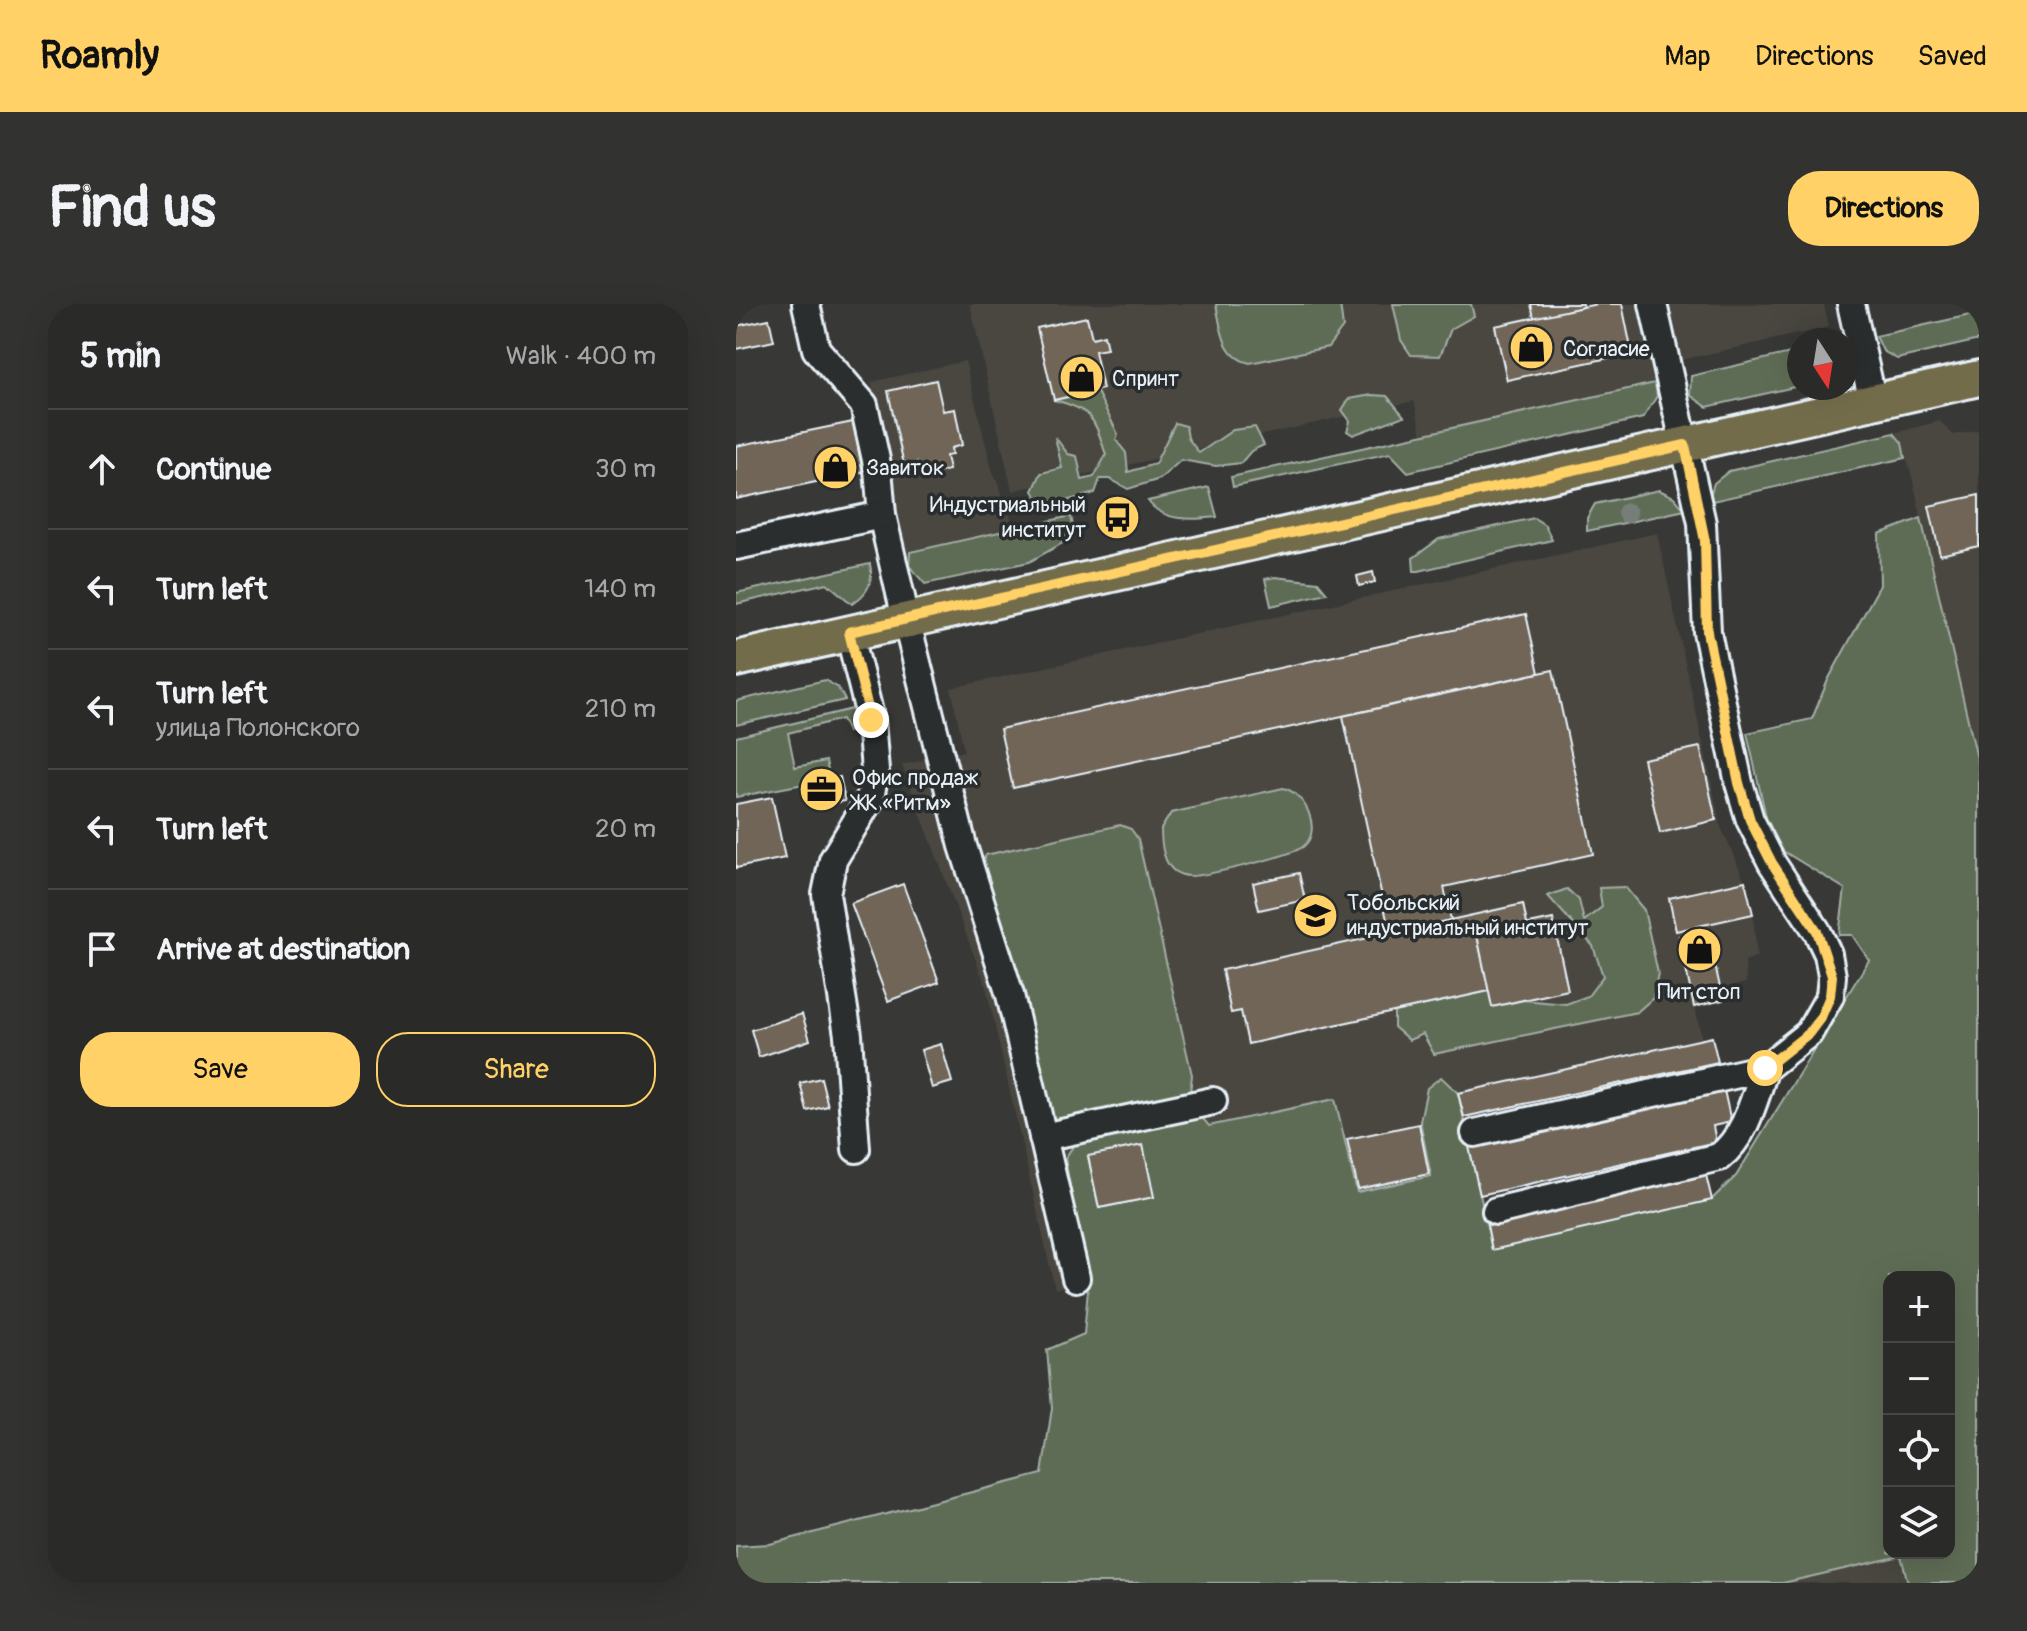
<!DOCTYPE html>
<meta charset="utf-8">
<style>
:root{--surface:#2a2a28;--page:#323230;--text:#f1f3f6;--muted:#a5a7a8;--line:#464645;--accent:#ffd166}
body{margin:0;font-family:Pangolin,sans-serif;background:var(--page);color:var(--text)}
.controls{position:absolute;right:24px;bottom:24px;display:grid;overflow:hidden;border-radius:16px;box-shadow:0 8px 32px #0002}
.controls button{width:72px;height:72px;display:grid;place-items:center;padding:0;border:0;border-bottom:2px solid var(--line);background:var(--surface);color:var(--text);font:40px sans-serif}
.compass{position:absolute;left:1051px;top:24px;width:72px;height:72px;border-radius:50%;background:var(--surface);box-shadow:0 8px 32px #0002;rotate:168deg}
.stop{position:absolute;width:24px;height:24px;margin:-18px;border:6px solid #ffd166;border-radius:50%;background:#fff}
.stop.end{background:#ffd166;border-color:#fff;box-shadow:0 2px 8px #0008}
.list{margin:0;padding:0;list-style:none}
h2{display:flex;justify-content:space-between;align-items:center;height:104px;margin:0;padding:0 32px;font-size:34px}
h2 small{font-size:26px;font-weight:400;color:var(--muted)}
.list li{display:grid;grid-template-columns:52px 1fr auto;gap:24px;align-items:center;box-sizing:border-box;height:120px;padding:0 32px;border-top:2px solid var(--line)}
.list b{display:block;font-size:30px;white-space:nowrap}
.list p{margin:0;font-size:26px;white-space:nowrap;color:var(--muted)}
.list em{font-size:26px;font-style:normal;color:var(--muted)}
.actions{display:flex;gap:16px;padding:24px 32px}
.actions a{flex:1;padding:18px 0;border:2px solid var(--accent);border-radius:32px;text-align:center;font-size:28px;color:var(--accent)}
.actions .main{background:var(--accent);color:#111}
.icon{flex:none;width:44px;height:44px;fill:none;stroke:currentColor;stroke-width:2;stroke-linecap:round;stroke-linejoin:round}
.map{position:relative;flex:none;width:1243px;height:1279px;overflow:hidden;border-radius:32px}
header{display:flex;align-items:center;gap:48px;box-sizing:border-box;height:112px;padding:0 40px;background:var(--accent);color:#111}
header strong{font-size:38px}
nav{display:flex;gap:44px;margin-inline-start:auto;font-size:28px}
.intro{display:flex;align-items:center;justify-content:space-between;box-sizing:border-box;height:192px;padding:0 48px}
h1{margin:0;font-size:56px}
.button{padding:20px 36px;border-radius:32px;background:var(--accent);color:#111;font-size:28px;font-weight:700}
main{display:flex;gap:48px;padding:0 48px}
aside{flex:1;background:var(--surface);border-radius:32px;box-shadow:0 8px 32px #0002}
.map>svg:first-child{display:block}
.built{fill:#494640}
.green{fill:#5e6c54;stroke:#a3aea6;stroke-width:2;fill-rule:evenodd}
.building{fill:#706557;stroke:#e8f1f8;stroke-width:2}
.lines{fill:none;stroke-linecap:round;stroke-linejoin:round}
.minor-casing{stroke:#e8f1f8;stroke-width:32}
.major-casing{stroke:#e8f1f8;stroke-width:40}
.minor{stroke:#2a2d2e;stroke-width:26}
.major{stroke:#736c4b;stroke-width:34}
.tree{fill:#777d78}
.route{stroke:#ffd166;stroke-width:10}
.labels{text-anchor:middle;stroke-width:7;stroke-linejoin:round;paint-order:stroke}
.poi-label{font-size:22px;fill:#e8f1f8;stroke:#2a2d2e;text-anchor:start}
</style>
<header>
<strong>Roamly</strong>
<nav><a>Map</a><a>Directions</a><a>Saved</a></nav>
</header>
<div class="intro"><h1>Find us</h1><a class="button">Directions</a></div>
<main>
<aside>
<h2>5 min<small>Walk · 400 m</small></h2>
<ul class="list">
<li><svg class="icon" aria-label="ahead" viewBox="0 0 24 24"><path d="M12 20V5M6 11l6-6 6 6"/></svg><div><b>Continue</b></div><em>30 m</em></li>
<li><svg class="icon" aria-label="left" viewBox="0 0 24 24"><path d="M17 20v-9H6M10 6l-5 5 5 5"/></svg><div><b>Turn left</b></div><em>140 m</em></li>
<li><svg class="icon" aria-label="left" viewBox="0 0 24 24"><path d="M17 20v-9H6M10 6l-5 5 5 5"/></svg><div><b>Turn left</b><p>улица Полонского</p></div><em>210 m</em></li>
<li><svg class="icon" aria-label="left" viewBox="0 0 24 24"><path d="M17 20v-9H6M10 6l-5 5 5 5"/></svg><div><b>Turn left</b></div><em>20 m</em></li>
<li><svg class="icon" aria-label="arrive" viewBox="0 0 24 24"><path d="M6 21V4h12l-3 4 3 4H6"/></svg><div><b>Arrive at destination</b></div></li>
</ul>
<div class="actions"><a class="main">Save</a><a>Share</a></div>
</aside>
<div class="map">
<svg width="1243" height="1279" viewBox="0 0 1243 1279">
<rect width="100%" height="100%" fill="#383836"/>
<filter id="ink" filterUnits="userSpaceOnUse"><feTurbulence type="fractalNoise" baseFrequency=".0125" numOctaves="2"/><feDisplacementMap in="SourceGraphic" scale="16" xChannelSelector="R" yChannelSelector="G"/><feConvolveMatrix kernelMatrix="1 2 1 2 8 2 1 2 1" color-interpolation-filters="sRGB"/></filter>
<g filter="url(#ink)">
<!-- built -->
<g class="built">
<path d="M234 0H795L799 14 861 0H1094L1088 1 1093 23 923 61 919 79 686 130 678 97 276 187Z"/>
<path d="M229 57 256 165 279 224 174 248 171 252 155 194 157 178 135 78Z"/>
<path d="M1204 117 1217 131 1243 126V463L1176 173 1166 139 1158 129Z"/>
<path d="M921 229 985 523 1009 577 933 594 940 627 1017 610 1021 652 1009 657 1010 679 984 684 971 626 943 632 966 735 723 789 744 891 319 985 250 683 166 461 228 447 215 384Z"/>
<path d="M1166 1252 1172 1279H1047Z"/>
</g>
<!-- green -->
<g class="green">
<path d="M480 0H604L607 23 592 43 514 59C486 53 485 24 480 0Z"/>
<path d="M657 0H735L738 12 715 25 704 52 675 51 665 36Z"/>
<path d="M1243 9V36L1161 55 1147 47 1140 32Z"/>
<path d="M1063 47V82L971 103 954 91 955 72Z"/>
<path d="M919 79 921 92 907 114 672 168 654 149 497 183 495 173Z"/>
<path d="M360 86 382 130 380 136 390 149 392 168 419 160 439 119 450 122 452 134 463 149 497 126 519 123 528 141 515 147 505 159 480 162 445 156 424 175 392 185 374 175H364L359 189 308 203 297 187 305 169 326 164 319 133 332 150 341 152 346 176 358 173 370 151C358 115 358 106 318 96Z"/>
<path d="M636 91 651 92 668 112 617 131 611 127 614 117 606 106 613 95Z"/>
<path d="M1158 129 1166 139 1169 154 972 198 978 179 993 167Z"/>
<path d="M473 183 481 213C457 216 427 218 412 197Z"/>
<path d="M923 186 938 193 949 206 851 227V214L859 200Z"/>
<path d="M335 212 339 232 293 258 189 280 173 262 174 248Z"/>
<path d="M798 214 809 221 816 236 683 267H678L677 254 703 235Z"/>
<path d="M1185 214 1243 463V1279H1172L1165 1252 1047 1279H0V1242L34 1240 306 1170 316 1104 311 1046 348 1030 352 985 329 854 341 837 464 811 473 822 599 795 621 888 695 872 684 817 691 784 705 773 722 789 756 945 976 895 1000 872 1133 656 1116 631H1103L1109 585 1047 547 1033 526 1011 429 1076 415 1092 376 1144 281 1143 230ZM352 852 417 893 363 904ZM1153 973H1213V1249H1153Z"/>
<path d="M134 260C138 279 131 290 116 300L91 279 0 300V289Z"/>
<path d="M539 273 582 278 591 289 535 302 529 275Z"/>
<path d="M89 376 102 384 109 396 0 421V397Z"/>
<path d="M116 405 121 426 112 428 106 415 52 429 59 463 90 457 94 475 0 493V433Z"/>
<path d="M547 484C568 488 587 525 568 542 559 551 470 572 454 572 449 572 441 570 437 566 427 557 425 538 425 525L435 509Z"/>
<path d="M384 521 395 525 402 535 456 771 454 789 324 819 316 815 244 562 250 551Z"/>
<path d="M889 583 908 606 922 669 917 694 901 708 698 750 687 730 673 736 658 723V708L753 687 786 696 830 700 852 692 867 672 857 642 812 592 831 585 843 596 848 617 866 603 863 584Z"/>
</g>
<!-- building -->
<g class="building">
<path d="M795 0H847L848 3 798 14Z"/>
<path d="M861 0H886L896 49 771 76 759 22Z"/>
<path d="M351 13 356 34 368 31 371 45 359 47 367 85 318 96 301 24Z"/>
<path d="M33 15 38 37 0 45V22Z"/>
<path d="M200 76 207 107 219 105 226 141 215 144 216 151 210 152 213 166 184 172 181 159 168 161 152 87Z"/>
<path d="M117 118 127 168 0 195V142Z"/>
<path d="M1243 191V242L1204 251 1193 202Z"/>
<path d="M388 206 391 219 370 224 367 211Z"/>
<path d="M637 268 639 278 623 282 621 272Z"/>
<path d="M790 310 803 369 277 484 264 425Z"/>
<path d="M817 366 857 550 708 583 715 616 654 630 607 412Z"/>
<path d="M964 443 980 516 924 529 907 455Z"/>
<path d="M104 473 109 497 77 503 73 479Z"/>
<path d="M36 493 49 554 0 564V500Z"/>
<path d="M563 569 569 596 523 606 517 579Z"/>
<path d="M1009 577 1017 610 940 627 933 594Z"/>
<path d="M167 580 203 678 152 697 115 599Z"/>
<path d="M787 600 791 620 741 631 753 687 512 740 505 707 495 709 486 666Z"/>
<path d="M817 615 832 686 756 703 741 631Z"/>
<path d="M971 626 987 696 958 703 943 632Z"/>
<path d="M66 710 74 736 23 753 15 726Z"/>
<path d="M976 733 982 758 728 813 722 789Z"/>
<path d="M205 740 216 778 196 784 185 746Z"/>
<path d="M85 774 92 802 71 807 64 779Z"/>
<path d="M988 786 995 818 977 822 980 838 744 891 733 843Z"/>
<path d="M683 820 693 870 622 885 611 835Z"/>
<path d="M407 841 418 893 363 904 352 852Z"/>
<path d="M970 871 976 896 756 946 751 921Z"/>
</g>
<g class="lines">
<defs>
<g id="minor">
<path d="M70 0 80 45 128 101 142 165 146 211 170 315 227 542 274 691 340 974"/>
<path d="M1115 0 1137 98"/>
<path d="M0 242 146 211"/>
<path d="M113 328 135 416 139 467 134 495 97 556 90 590 112 731 120 845"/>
<path d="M739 829 1029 764 1073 729 1094 692 1096 672 1092 650 1081 627 1036 559 1014 516 1003 479 971 328 966 219 917 0"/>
<path d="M307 833 477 797"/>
<path d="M760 907 983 853C1010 832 1018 796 1029 764"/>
</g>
<path id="major" d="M0 355 1243 74"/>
</defs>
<!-- minor casing -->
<use href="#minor" class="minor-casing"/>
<!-- major casing -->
<use href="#major" class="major-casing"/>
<!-- minor -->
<use href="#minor" class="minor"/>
<!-- major -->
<use href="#major" class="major"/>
</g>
<!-- trees -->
<circle class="tree" cx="891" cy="209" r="10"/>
</g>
<g class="lines" filter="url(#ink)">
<!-- route -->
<path class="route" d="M135 416 113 328 949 141 969 237 971 328 1003 479 1014 516 1036 559 1081 627 1096 672 1094 692 1085 713 1073 729 1029 764"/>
</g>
<!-- icons -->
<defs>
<symbol id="shop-disc" viewBox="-11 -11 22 22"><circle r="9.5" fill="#ffd166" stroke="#2a2d2e"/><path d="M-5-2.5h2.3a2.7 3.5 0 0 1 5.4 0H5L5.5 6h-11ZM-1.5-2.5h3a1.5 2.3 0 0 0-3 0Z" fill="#111"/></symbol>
<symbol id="bus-disc" viewBox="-11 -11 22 22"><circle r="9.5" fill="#ffd166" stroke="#2a2d2e"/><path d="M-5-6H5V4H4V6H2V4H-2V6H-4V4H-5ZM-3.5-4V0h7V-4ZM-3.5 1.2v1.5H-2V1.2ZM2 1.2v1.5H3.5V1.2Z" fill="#111"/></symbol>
<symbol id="office-disc" viewBox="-11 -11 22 22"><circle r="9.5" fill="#ffd166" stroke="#2a2d2e"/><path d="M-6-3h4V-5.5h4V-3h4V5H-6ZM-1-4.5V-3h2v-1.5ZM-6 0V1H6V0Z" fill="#111"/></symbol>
<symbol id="university-disc" viewBox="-11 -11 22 22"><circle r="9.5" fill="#ffd166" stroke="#2a2d2e"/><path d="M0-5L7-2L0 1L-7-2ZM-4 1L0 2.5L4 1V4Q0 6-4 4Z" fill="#111"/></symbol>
</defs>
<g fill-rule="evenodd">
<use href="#shop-disc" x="770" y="18" width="51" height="51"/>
<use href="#shop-disc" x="320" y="48" width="51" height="51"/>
<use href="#shop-disc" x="74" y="138" width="51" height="51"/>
<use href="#bus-disc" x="356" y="188" width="51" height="51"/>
<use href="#office-disc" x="60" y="460" width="51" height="51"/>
<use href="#university-disc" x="554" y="586" width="51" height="51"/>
<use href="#shop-disc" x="938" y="620" width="51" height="51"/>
</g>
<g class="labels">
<!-- poi labels -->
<g class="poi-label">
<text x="827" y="52">Согласие</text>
<text x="376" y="82">Спринт</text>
<text x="130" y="171">Завиток</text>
<text x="350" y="208" text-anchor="end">Индустриальный<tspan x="350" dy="25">институт</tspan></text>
<text x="116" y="481">Офис продаж<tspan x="116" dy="25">ЖК «Ритм»</tspan></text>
<text x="611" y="606">Тобольский<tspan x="611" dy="25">индустриальный институт</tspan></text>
<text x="963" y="695" text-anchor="middle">Пит стоп</text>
</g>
</g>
</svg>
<div class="controls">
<button>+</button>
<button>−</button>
<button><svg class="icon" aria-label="locate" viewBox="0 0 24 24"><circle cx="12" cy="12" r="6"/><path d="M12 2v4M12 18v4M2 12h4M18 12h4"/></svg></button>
<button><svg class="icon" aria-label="layers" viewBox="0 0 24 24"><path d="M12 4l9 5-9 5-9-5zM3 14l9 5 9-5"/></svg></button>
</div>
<svg class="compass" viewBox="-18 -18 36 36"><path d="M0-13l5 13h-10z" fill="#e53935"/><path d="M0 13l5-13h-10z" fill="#a5a7a8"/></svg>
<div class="stop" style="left:1029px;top:764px"></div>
<div class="stop end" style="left:135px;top:416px"></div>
</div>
</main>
